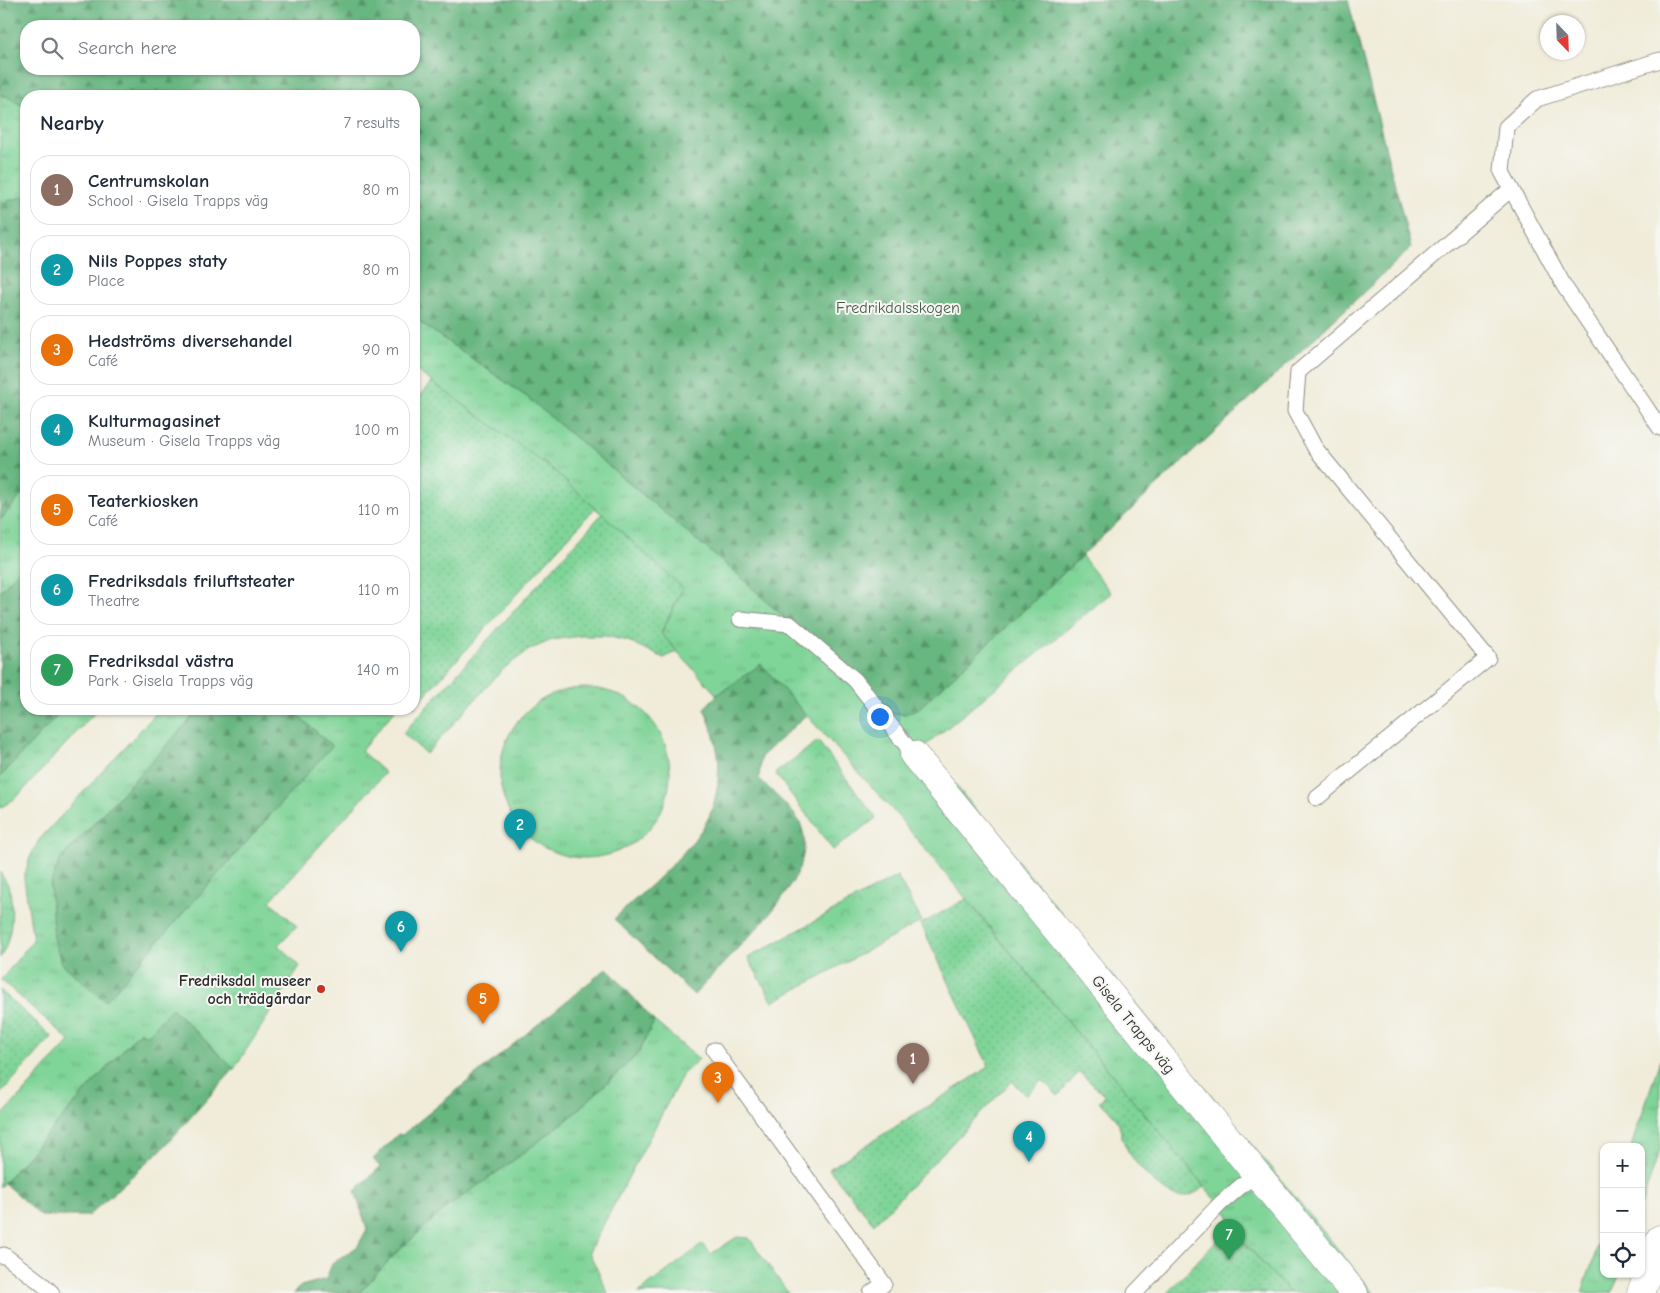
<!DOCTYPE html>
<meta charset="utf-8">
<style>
:root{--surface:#fff;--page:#f6f6f7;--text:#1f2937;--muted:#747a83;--line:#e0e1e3;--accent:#ea580c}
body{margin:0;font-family:"Comic Neue",sans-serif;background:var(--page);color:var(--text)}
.controls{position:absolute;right:15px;bottom:15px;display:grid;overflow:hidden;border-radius:10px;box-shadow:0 1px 4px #0004}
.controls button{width:45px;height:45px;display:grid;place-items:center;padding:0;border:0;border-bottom:1px solid var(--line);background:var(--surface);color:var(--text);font:25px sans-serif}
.compass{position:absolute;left:1540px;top:15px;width:45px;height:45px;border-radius:50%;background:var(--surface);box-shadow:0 1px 4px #0004;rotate:157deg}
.you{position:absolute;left:879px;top:716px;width:18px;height:18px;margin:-12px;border:4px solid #fff;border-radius:50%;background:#1a73e8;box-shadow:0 0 0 8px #1a73e833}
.badge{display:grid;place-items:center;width:32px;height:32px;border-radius:50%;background:var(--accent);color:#fff;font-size:16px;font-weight:700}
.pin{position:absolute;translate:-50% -41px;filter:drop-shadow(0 1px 2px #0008)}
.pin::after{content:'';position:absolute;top:26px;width:18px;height:15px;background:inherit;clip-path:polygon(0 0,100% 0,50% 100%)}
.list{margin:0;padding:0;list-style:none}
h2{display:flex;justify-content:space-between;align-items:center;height:65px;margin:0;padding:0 20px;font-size:21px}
h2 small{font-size:16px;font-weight:400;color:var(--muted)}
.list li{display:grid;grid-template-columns:32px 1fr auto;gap:15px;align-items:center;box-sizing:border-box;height:70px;margin:0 10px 10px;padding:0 10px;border:1px solid var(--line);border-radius:20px}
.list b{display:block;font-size:19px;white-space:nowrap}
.list p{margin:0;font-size:16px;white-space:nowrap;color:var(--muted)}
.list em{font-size:16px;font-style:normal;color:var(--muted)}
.icon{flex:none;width:28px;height:28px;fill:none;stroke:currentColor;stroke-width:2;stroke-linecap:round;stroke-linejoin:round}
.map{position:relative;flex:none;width:1660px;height:1293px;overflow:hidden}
.search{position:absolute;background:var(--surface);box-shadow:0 1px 4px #0004;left:20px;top:20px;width:400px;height:55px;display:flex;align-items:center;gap:12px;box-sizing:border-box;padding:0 18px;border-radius:20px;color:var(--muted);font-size:19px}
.panel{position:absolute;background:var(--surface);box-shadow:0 1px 4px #0004;left:20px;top:90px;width:400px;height:625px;border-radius:20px}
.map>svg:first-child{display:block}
.grass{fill:url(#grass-tufts);stroke:#558062}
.forest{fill:url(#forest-firs);stroke:#497056;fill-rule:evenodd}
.park{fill:url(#park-crowns);stroke:#558062}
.garden{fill:url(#garden-dots);stroke:#558062}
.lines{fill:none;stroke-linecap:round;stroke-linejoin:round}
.lane-casing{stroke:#8e8c82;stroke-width:17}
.street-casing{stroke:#8e8c82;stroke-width:29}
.secondary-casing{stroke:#8e8c82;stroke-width:29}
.lane{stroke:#fff;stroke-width:15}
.street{stroke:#fff;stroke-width:28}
.secondary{stroke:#fff;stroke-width:28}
.poi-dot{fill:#c8321e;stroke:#f6f6f2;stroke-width:2}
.labels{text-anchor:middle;stroke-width:4;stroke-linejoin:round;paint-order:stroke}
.park-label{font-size:16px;fill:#445e4c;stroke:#f6f6f2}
.poi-label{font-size:16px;font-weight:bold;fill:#2b2b2b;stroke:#f6f6f2;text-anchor:end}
.street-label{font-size:16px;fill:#2b2b2b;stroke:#f6f6f2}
</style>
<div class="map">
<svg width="1660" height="1293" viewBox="0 0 1660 1293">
<defs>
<pattern id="grass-tufts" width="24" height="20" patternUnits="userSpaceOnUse" patternTransform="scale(1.25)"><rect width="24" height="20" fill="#7fd498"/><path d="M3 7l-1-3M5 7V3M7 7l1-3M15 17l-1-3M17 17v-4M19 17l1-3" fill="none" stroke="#6eb683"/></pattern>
<pattern id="forest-firs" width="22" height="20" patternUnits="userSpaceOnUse" patternTransform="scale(1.25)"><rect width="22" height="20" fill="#67b680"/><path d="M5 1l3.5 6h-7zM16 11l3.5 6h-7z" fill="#559469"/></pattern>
<pattern id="park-crowns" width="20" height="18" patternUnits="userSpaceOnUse" patternTransform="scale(1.25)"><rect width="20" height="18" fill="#7fd498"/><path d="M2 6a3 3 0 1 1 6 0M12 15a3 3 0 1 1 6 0" fill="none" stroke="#6eb683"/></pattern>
<pattern id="garden-dots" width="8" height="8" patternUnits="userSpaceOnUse" patternTransform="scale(1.25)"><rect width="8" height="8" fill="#7fd498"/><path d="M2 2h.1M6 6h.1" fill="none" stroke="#6eb683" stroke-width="1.8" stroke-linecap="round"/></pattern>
</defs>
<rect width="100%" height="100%" fill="#f6f6f2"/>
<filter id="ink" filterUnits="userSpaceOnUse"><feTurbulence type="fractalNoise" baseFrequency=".02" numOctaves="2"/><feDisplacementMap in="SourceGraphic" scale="10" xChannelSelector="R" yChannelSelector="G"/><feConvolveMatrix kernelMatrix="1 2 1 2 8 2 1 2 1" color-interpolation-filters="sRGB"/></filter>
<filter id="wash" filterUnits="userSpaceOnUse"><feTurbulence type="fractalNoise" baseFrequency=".0096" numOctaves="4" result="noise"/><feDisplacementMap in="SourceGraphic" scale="20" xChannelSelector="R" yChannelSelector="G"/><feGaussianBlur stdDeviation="1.12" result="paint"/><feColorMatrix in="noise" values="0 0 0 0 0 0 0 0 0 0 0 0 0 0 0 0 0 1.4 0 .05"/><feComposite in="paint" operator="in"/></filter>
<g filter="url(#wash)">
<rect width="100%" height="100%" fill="#f0ecd9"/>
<!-- grass -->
<g class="grass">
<path d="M0 95 6 96 26 108V197L0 203Z"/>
<path d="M414 318 527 397 743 579 886 713 919 708 1082 556 1111 593 924 747 1374 1293H1290L1230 1227 1229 1216 896 814 761 665 717 695 661 634 683 588 551 468 414 369Z"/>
<path d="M26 490V562L0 592V520Z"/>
<circle cx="585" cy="773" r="85"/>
<path d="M63 709H98L16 798 0 808V777Z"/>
<path d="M160 709H200L60 860 50 885 54 938 332 746 291 709H394L395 710 361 751 385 773 270 901 297 926 278 945 300 966 234 1069 172 1008 147 1036 140 1031 0 1187V1118L70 1041 1 980 33 940 24 878 30 857 39 840Z"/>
<path d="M0 872C2 876 6 881 8 885 15 904 12 941 0 958Z"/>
<path d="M654 1021 699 1059 683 1074 589 1252 608 1293H359L396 1253 446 1207 507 1165 568 1119 638 1054Z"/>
<path d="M1660 1060V1149L1641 1206V1147H1631Z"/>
<path d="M1604 1227V1274H1619L1612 1293H1582Z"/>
<path d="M737 1237 749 1238 788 1293H638L703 1244 711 1254Z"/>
</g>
<!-- forest -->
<g class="forest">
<path d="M0 0H1348L1411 248 919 708 905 714 886 713 743 579 527 397 414 318V96H26V108L6 96 0 95ZM26 26H414V69H26Z"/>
<path d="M26 196V490L0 520V203Z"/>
<path d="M26 562V709H63L0 777V592Z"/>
<path d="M761 664 806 715 761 757 759 779C769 789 793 810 799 821 822 866 764 921 736 950 722 965 708 980 694 995L614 919C641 893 698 847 711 812 717 798 720 771 718 756 716 739 710 723 704 708L717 695Z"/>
<path d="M200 709H291L332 746 105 1001 61 963 54 938 50 885 60 860Z"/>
<path d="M607 968 654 1021 638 1054 568 1119 507 1165 446 1208 396 1253 359 1293H293L301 1286 326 1279 332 1264 358 1246 367 1229 355 1191 380 1167 373 1159 398 1134 402 1135Z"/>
<path d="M172 1008 234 1069 164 1147 88 1216H41L4 1183 140 1031 147 1036Z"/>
</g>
<!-- park -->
<g class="park">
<path d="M818 741 876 818 833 850 775 773Z"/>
<path d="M897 876 922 921 773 1002 748 958Z"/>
</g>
<!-- garden -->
<g class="garden">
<path d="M432 382 551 468 595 508 414 707V404Z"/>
<path d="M602 514 683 588 661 633 677 651 664 658 628 641 606 636H580L552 640 529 650 503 669 426 754 403 733Z"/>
<path d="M966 899 1205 1187C1197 1192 1191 1196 1181 1197 1164 1198 1132 1161 1126 1147 1121 1138 1121 1127 1116 1118 1112 1112 1105 1107 1099 1102L1105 1096 1079 1072 1058 1096 1042 1080 1026 1096 1012 1081 874 1224 829 1169 989 1067 921 924Z"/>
<path d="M0 990 52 1037 0 1094Z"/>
<path d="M1230 1227 1290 1293H1167Z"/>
</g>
</g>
<g filter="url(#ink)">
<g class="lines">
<defs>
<g id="lane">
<path d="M1660 60 1537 99 1506 127 1502 172 1564 286 1660 428"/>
<path d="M740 619 790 624 855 680 914 755"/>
<path d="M1317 798 1488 658 1315 448 1295 411 1298 372 1511 189"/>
<path d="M714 1050 884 1284 871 1293"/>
<path d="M0 1256 4 1255 40 1282 52 1293"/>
<path d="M1135 1293 1220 1204 1255 1174"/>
</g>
<path id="street" d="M914 755 1354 1293"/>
<path id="secondary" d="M1641 1293 1660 1239"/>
</defs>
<!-- lane casing -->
<use href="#lane" class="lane-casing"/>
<!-- street casing -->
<use href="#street" class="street-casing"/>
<!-- secondary casing -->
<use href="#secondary" class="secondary-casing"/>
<!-- lane -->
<use href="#lane" class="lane"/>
<!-- street -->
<use href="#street" class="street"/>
<!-- secondary -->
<use href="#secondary" class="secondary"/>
</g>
</g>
<!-- markers -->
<circle class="poi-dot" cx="321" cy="989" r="5"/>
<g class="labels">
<!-- park labels -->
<g class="park-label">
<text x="898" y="313">Fredrikdalsskogen</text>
</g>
<!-- poi labels -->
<g class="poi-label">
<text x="311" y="986">Fredriksdal museer<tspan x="311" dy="18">och trädgårdar</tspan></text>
</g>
<!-- street labels -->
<g class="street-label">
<text transform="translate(1134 1024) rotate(51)" y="6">Gisela Trapps väg</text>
</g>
</g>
</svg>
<div class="controls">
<button>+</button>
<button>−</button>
<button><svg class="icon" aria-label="locate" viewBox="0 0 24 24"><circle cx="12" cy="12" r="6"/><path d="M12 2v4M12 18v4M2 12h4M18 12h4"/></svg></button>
</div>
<svg class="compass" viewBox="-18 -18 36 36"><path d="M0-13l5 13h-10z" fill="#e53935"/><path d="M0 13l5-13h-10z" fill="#747a83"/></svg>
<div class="you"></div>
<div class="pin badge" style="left:913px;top:1084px;background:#8d6e63">1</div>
<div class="pin badge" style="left:520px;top:850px;background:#0f9aa8">2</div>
<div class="pin badge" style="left:718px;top:1103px;background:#e8710a">3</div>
<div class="pin badge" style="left:1029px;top:1162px;background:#0f9aa8">4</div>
<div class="pin badge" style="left:483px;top:1024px;background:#e8710a">5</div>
<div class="pin badge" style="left:401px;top:952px;background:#0f9aa8">6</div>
<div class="pin badge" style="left:1229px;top:1260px;background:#2e9e5b">7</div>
<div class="search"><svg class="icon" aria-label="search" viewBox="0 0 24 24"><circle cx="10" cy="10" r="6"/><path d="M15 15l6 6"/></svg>Search here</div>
<section class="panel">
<h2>Nearby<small>7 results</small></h2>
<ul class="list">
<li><span class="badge" style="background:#8d6e63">1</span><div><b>Centrumskolan</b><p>School · Gisela Trapps väg</p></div><em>80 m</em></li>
<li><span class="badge" style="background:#0f9aa8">2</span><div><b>Nils Poppes staty</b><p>Place</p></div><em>80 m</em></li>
<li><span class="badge" style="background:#e8710a">3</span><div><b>Hedströms diversehandel</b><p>Café</p></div><em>90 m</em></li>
<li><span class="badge" style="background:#0f9aa8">4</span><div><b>Kulturmagasinet</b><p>Museum · Gisela Trapps väg</p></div><em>100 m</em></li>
<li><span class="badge" style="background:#e8710a">5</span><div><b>Teaterkiosken</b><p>Café</p></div><em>110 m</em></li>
<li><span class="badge" style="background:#0f9aa8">6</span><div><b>Fredriksdals friluftsteater</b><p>Theatre</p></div><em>110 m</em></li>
<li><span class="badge" style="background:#2e9e5b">7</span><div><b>Fredriksdal västra</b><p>Park · Gisela Trapps väg</p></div><em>140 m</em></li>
</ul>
</section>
</div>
